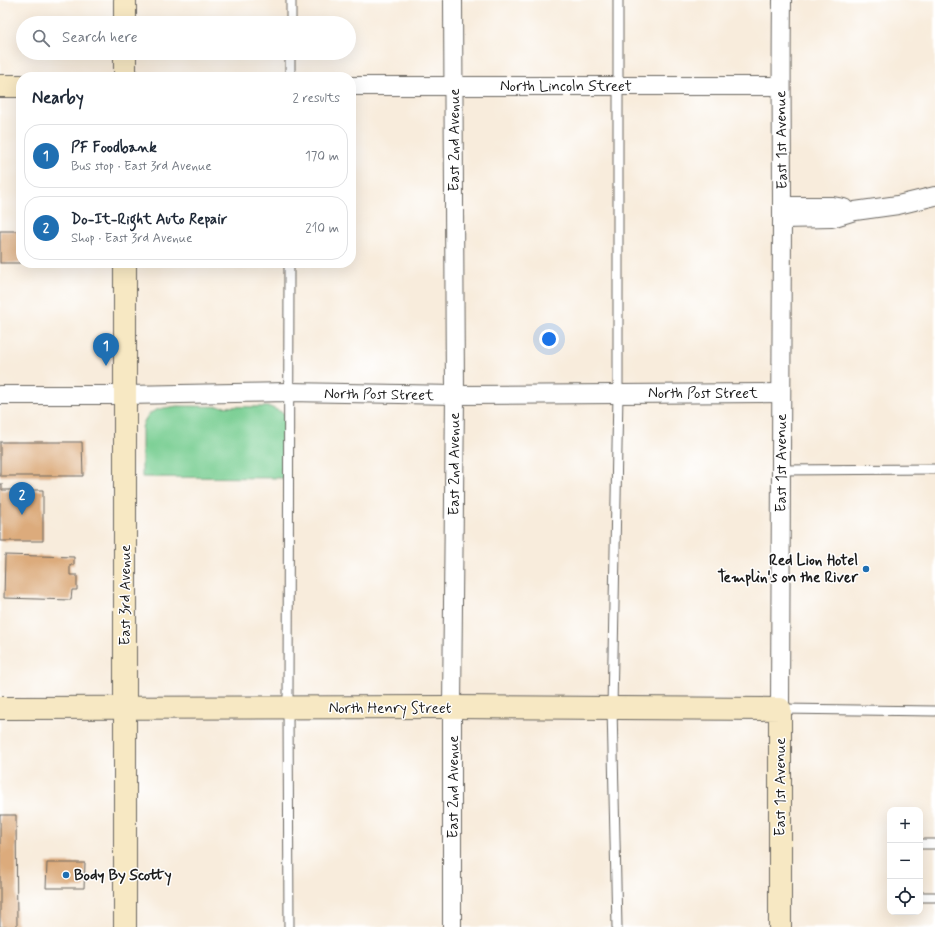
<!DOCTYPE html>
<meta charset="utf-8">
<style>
:root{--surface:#fff;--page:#f2f2f3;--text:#1f2937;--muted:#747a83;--line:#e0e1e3;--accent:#1f6fb2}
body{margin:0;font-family:Mynerve,sans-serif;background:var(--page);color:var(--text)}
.controls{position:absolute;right:12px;bottom:12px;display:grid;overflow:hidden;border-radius:8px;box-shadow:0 4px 16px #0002}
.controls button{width:36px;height:36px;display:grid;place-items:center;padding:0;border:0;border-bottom:1px solid var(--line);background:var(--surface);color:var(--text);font:20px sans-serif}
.you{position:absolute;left:549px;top:339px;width:14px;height:14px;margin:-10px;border:3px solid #fff;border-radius:50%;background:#1a73e8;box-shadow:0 0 0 6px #1a73e833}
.badge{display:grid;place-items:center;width:26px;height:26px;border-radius:50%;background:var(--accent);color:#fff;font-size:13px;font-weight:700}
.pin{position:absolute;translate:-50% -33px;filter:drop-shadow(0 1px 2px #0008)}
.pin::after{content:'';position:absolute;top:21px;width:14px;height:12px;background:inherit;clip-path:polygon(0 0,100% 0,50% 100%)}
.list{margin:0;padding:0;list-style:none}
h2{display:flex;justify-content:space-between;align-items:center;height:52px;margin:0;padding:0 16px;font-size:17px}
h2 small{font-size:13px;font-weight:400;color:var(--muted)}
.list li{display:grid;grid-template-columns:26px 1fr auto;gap:12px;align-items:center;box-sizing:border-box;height:64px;margin:0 8px 8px;padding:0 8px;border:1px solid var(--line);border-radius:16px}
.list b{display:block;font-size:15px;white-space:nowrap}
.list p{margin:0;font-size:13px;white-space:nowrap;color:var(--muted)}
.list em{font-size:13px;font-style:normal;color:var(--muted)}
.icon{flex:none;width:22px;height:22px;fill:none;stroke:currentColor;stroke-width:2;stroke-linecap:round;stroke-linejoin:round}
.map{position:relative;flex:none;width:935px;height:927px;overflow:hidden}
.search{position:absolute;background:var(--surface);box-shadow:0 4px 16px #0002;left:16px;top:16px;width:340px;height:44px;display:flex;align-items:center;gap:10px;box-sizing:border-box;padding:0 14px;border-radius:22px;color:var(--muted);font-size:15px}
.panel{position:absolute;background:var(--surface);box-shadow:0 4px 16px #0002;left:16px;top:72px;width:340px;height:196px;border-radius:16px}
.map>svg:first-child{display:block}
.grass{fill:#78ce92;stroke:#4a7557}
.building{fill:#dcab7b}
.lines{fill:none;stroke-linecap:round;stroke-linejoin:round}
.lane-casing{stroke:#69655f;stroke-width:11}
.street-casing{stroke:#69655f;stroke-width:20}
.secondary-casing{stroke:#69655f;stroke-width:24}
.lane{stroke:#fff;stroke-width:9}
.street{stroke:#fff;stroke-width:18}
.secondary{stroke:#f7e8c3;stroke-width:22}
.poi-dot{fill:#1f6fb2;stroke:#fff;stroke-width:1.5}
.labels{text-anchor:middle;stroke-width:3;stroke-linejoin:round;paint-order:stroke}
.street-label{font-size:15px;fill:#1c1c1c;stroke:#fff}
.poi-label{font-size:15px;font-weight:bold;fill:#1c1c1c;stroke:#fff;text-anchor:end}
</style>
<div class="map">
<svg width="935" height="927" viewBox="0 0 935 927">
<rect width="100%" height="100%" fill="#fff"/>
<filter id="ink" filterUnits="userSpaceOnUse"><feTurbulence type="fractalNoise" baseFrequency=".025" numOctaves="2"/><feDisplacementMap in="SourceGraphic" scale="8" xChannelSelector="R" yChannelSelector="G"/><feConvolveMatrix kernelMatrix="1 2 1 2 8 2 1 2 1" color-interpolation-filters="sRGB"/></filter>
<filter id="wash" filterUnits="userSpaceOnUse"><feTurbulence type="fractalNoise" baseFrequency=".012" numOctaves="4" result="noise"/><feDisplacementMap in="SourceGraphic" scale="16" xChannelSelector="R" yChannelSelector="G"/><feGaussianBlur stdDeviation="0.9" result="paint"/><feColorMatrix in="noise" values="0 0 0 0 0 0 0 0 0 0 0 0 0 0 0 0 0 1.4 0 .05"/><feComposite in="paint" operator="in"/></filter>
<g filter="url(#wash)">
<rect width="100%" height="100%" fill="#f8ecdc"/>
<!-- grass -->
<path class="grass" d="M177 406 270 407 286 414V478L142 477V428C147 408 160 409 177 406Z"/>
<g id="blocks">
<!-- building -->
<g class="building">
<rect x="0" y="231" width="21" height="32"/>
<path d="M0 442H82L83 476H0Z"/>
<path d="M0 484H2V490H43V541H0Z"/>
<path d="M5 555 74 557V565H70V575H77V590H72L71 600 4 598Z"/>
<path d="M0 815H16L17 927H0Z"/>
<path d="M47 863H85L84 888H46Z"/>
</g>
</g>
</g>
<g filter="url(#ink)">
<use href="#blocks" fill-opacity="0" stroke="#69655f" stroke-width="1"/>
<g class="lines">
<defs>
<g id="lane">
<path d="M291 23V0"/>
<path d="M290 77V53"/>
<path d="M781 470 935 469"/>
<path d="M780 709 935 711"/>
<path d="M920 844H935"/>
<path d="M920 897H935"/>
<path d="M289 927 288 708 289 263"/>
<path d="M617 927 612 708 618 394V0"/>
</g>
<g id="street">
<path d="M351 86H781"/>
<path d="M782 206H833L844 208"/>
<path d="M782 219 832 218 855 211 898 205 935 196"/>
<path d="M0 395H126L289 392 455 395 781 393"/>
<path d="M780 709C782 545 782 381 782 217 782 145 781 73 782 0"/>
<path d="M452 927V707L455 395 453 0"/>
</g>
<g id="secondary">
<path d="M125 0V23"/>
<path d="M125 53V77"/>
<path d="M0 86H21"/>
<path d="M0 708 452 707 780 709V927"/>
<path d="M125 927V263"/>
</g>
</defs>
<!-- lane casing -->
<use href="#lane" class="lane-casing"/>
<!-- street casing -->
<use href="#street" class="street-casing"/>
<!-- secondary casing -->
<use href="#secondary" class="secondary-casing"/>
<!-- lane -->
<use href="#lane" class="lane"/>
<!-- street -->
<use href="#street" class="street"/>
<!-- secondary -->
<use href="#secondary" class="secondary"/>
</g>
</g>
<!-- markers -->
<g class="poi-dot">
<circle cx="866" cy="569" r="4"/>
<circle cx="66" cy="875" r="4"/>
</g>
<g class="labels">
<!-- street labels -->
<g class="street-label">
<text x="566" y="91">North Lincoln Street</text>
<text transform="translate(454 140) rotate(-90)" y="5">East 2nd Avenue</text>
<text transform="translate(781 140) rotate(-91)" y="5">East 1st Avenue</text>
<text x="703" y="398">North Post Street</text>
<text transform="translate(379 394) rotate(1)" y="5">North Post Street</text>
<text transform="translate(781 463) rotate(-90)" y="5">East 1st Avenue</text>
<text transform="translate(454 464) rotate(-90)" y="5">East 2nd Avenue</text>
<text transform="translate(125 595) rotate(-90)" y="5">East 3rd Avenue</text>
<text x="390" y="713">North Henry Street</text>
<text transform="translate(453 787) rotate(-90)" y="5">East 2nd Avenue</text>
<text transform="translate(780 787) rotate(-90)" y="5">East 1st Avenue</text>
</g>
<!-- poi labels -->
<g class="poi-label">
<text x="858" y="565">Red Lion Hotel<tspan x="858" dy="17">Templin's on the River</tspan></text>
<text x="74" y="880" text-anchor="start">Body By Scotty</text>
</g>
</g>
</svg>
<div class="controls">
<button>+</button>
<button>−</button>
<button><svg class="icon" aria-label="locate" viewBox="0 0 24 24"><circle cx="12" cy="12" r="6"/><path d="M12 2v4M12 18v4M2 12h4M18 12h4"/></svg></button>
</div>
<div class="you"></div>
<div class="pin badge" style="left:106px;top:366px">1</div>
<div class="pin badge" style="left:22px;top:515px">2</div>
<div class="search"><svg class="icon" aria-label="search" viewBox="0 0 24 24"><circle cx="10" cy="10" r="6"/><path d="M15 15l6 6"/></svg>Search here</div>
<section class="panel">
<h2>Nearby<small>2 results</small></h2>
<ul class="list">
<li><span class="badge">1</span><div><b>PF Foodbank</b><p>Bus stop · East 3rd Avenue</p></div><em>170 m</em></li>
<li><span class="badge">2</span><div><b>Do-It-Right Auto Repair</b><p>Shop · East 3rd Avenue</p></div><em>210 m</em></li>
</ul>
</section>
</div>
